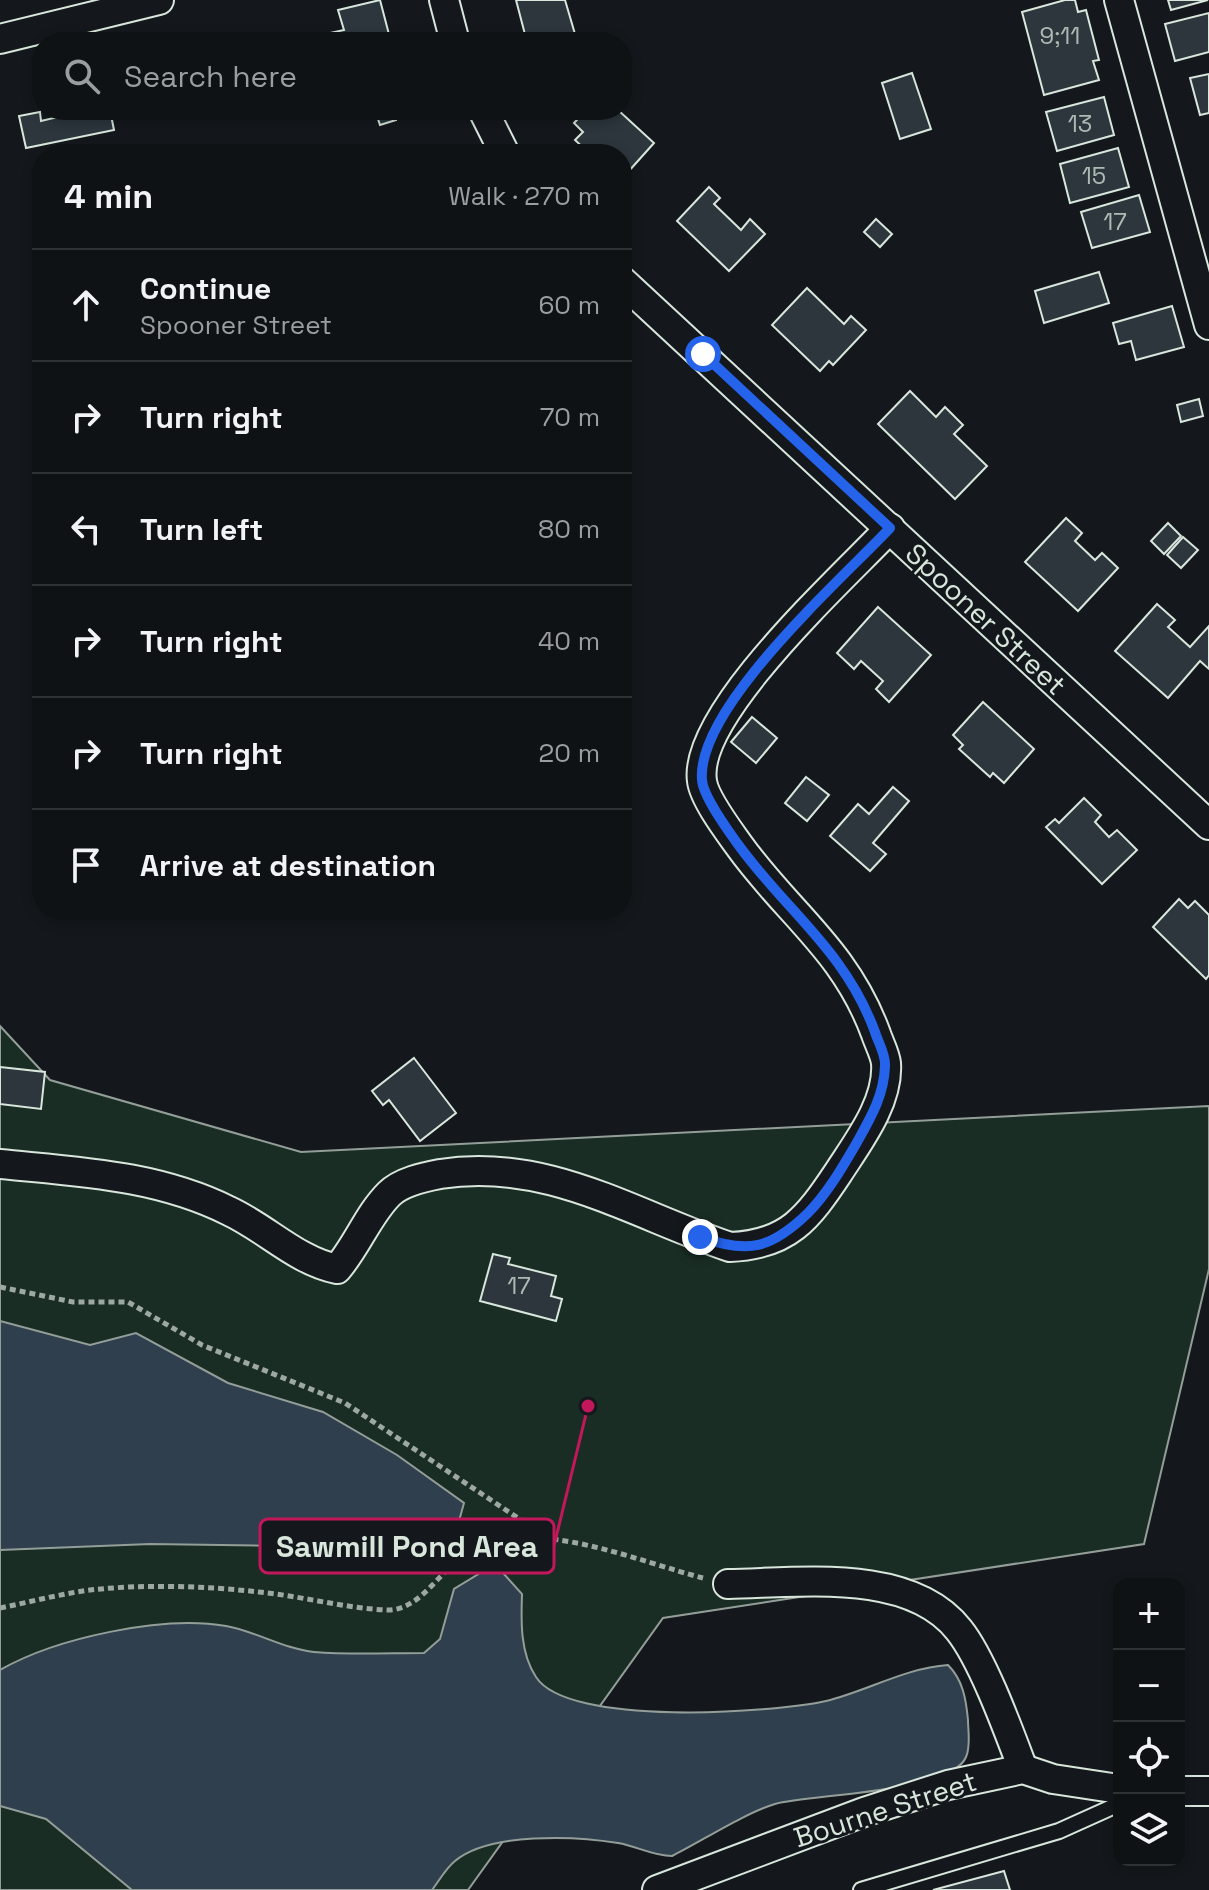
<!DOCTYPE html>
<meta charset="utf-8">
<style>
:root{--surface:#0f1215;--page:#1d2022;--text:#f1f3f6;--muted:#9b9ea0;--line:#2f3234}
body{margin:0;font-family:"Space Grotesk",sans-serif;background:var(--page);color:var(--text)}
.controls{position:absolute;right:24px;bottom:24px;display:grid;overflow:hidden;border-radius:16px;box-shadow:0 4px 12px #0003}
.controls button{width:72px;height:72px;display:grid;place-items:center;padding:0;border:0;border-bottom:2px solid var(--line);background:var(--surface);color:var(--text);font:40px sans-serif}
.stop{position:absolute;width:24px;height:24px;margin:-18px;border:6px solid #2563eb;border-radius:50%;background:#fff}
.stop.end{background:#2563eb;border-color:#fff;box-shadow:0 2px 8px #0008}
.list{margin:0;padding:0;list-style:none}
h2{display:flex;justify-content:space-between;align-items:center;height:104px;margin:0;padding:0 32px;font-size:34px}
h2 small{font-size:26px;font-weight:400;color:var(--muted)}
.list li{display:grid;grid-template-columns:52px 1fr auto;gap:24px;align-items:center;box-sizing:border-box;height:112px;padding:0 32px;border-top:2px solid var(--line)}
.list b{display:block;font-size:30px;white-space:nowrap}
.list p{margin:0;font-size:26px;white-space:nowrap;color:var(--muted)}
.list em{font-size:26px;font-style:normal;color:var(--muted)}
.icon{flex:none;width:44px;height:44px;fill:none;stroke:currentColor;stroke-width:2;stroke-linecap:round;stroke-linejoin:round}
.map{position:relative;flex:none;width:1209px;height:1890px;overflow:hidden}
.search{position:absolute;background:var(--surface);box-shadow:0 4px 12px #0003;left:32px;top:32px;width:600px;height:88px;display:flex;align-items:center;gap:20px;box-sizing:border-box;padding:0 28px;border-radius:32px;color:var(--muted);font-size:30px}
.panel{position:absolute;background:var(--surface);box-shadow:0 4px 12px #0003;left:32px;top:144px;width:600px;height:776px;border-radius:32px}
.map>svg:first-child{display:block}
.green{fill:#1a2d24;stroke:#939e99;stroke-width:2}
.water{fill:#2f3f4d;stroke:#939e99;stroke-width:2}
.building{fill:#2c363c;stroke:#d8e6dc;stroke-width:2}
.lines{fill:none;stroke-linecap:round;stroke-linejoin:round}
.service-casing{stroke:#d8e6dc;stroke-width:18}
.minor-casing{stroke:#d8e6dc;stroke-width:32}
.path{stroke:#9da8a2;stroke-width:5;stroke-dasharray:6 4;stroke-linecap:butt}
.service{stroke:#14181c;stroke-width:14}
.minor{stroke:#14181c;stroke-width:28}
.route{stroke:#2563eb;stroke-width:10}
.labels{text-anchor:middle;stroke-width:6;stroke-linejoin:round;paint-order:stroke}
.number-label{font-size:24px;fill:#adbab4}
.street-label{font-size:28px;fill:#d8e6dc;stroke:#14181c}
.leader{fill:none;stroke:#c2185b;stroke-width:3}
.callout-dot{fill:#c2185b;stroke:#14181c;stroke-width:3}
.callout{fill:#14181c;stroke:#c2185b;stroke-width:3}
.callout-label{font-size:30px;text-anchor:middle;font-weight:bold;fill:#d8e6dc}
</style>
<div class="map">
<svg width="1209" height="1890" viewBox="0 0 1209 1890">
<rect width="100%" height="100%" fill="#14181c"/>
<!-- green -->
<path class="green" d="M0 1026 50 1080 301 1152 1209 1106V1269L1144 1544 663 1618 468 1890H0Z"/>
<!-- water -->
<g class="water">
<path d="M0 1321 90 1345 136 1333 228 1383 323 1412 397 1455 464 1503 459 1521 435 1550 394 1566 288 1546 150 1544 0 1550Z"/>
<path d="M495 1564 522 1594C521 1621 520 1653 536 1677 568 1727 772 1713 826 1701 867 1691 905 1668 948 1665 963 1680 966 1699 968 1720 968 1731 971 1746 966 1757 951 1793 811 1794 775 1804 745 1813 702 1841 672 1856 652 1856 637 1846 618 1843 576 1836 490 1832 455 1861 446 1868 439 1881 432 1890H132L46 1819 0 1806V1670C56 1638 162 1615 226 1626 255 1631 284 1649 314 1652 350 1655 388 1653 424 1653L440 1639 454 1589Z"/>
</g>
<!-- building -->
<g class="building">
<path d="M380 0 391 42H332L330 33 344 30 338 10Z"/>
<path d="M516 0H565L575 34 546 42H527Z"/>
<path d="M1065 0H1075L1078 12 1086 10 1099 60 1093 61 1099 80 1044 95 1022 12Z"/>
<path d="M1168 0H1208L1171 10Z"/>
<path d="M1209 13V52L1175 61 1165 24Z"/>
<path d="M912 73 931 129 900 139 882 83Z"/>
<path d="M1209 74V113L1200 115 1190 78Z"/>
<path d="M1104 97 1114 135 1057 151 1046 112Z"/>
<path d="M57 110H110L114 130 26 148 19 116 40 112 41 121 58 117Z"/>
<path d="M366 110H394L396 120 380 125 376 113 367 115Z"/>
<path d="M586 110H618L654 143 628 172 622 167V154H590L575 140 583 132 574 123Z"/>
<path d="M1118 148 1129 187 1070 203 1060 164Z"/>
<path d="M709 187 720 198 714 204 741 230 750 219 765 234 729 271 677 221Z"/>
<path d="M1139 195 1150 232 1092 248 1081 212Z"/>
<path d="M876 219 892 234 880 247 864 232Z"/>
<path d="M1099 272 1109 303 1044 323 1035 291Z"/>
<path d="M807 288 844 324 851 316 866 330 833 365 829 361 820 371 772 325Z"/>
<path d="M1172 306 1184 347 1136 360 1131 341 1119 344 1113 323Z"/>
<path d="M910 391 936 417 945 407 963 425 954 434 987 466 955 499 878 424Z"/>
<path d="M1199 399 1203 416 1181 422 1177 405Z"/>
<path d="M1066 518 1082 533 1075 541 1095 560 1102 553 1118 568 1078 611 1025 562Z"/>
<path d="M1168 523 1181 536 1164 554 1151 541Z"/>
<path d="M1183 537 1198 550 1181 568 1167 555Z"/>
<path d="M1157 604 1175 620 1168 627 1190 647 1209 626V669L1200 661 1168 698 1115 651Z"/>
<path d="M878 607 931 655 889 702 876 689 883 681 861 661 854 669 837 653Z"/>
<path d="M983 702 1034 749 1004 783 993 773 990 777 959 749 963 745 953 735Z"/>
<path d="M752 717 777 738 756 763 731 742Z"/>
<path d="M806 777 829 795 807 821 785 803Z"/>
<path d="M893 787 909 801 873 843 886 854 870 871 830 836 858 804 869 814Z"/>
<path d="M1084 798 1101 815 1095 822 1109 837 1117 830 1137 850 1102 884 1046 827 1055 819 1059 823Z"/>
<path d="M1179 899 1188 908 1195 901 1209 915V975L1206 979 1153 927Z"/>
<path d="M414 1058 456 1113 420 1141 389 1100 383 1105 372 1091Z"/>
<path d="M0 1067 45 1072 41 1109 0 1104Z"/>
<path d="M493 1254 510 1258 508 1264 556 1276 551 1296 562 1299 556 1321 480 1301Z"/>
<path d="M1004 1871 1010 1890H933Z"/>
</g>
<g class="lines">
<defs>
<path id="service" d="M861 1890 1059 1831 1119 1804"/>
<g id="minor">
<path d="M444 0 455 42"/>
<path d="M1119 0 1209 325"/>
<path d="M0 39 159 0"/>
<path d="M483 110 505 154"/>
<path d="M622 281 1209 825"/>
<path d="M0 1164C79 1172 157 1175 229 1211 266 1228 297 1261 337 1269 357 1246 368 1215 389 1194 401 1182 424 1177 440 1174 547 1157 632 1214 730 1247 788 1245 808 1218 838 1173 858 1142 889 1102 886 1063 885 1054 879 1043 876 1034 845 949 787 913 738 844 728 830 704 798 702 781 692 714 844 577 890 528"/>
<path d="M728 1584C798 1583 910 1567 959 1630 983 1660 1009 1732 1023 1769"/>
<path d="M1179 1791H1209"/>
<path d="M657 1890 864 1812 948 1785 1023 1769 1053 1779 1119 1789"/>
</g>
</defs>
<!-- service casing -->
<use href="#service" class="service-casing"/>
<!-- minor casing -->
<use href="#minor" class="minor-casing"/>
<!-- path -->
<g class="path">
<path d="M0 1287 73 1302H128L202 1345 345 1403 548 1538"/>
<path d="M0 1608C30 1602 60 1594 90 1590 144 1584 205 1586 259 1592 301 1596 344 1608 386 1610 422 1612 444 1563 473 1548 536 1517 640 1562 703 1578"/>
</g>
<!-- service -->
<use href="#service" class="service"/>
<!-- minor -->
<use href="#minor" class="minor"/>
</g>
<g class="lines">
<!-- route -->
<path class="route" d="M700 1237C748 1254 771 1249 808 1213 827 1194 842 1168 856 1144 870 1119 884 1096 885 1066 886 1055 878 1042 875 1032 845 950 785 910 737 843 727 829 703 796 702 780 696 708 840 581 890 528L703 354"/>
</g>
<g class="labels">
<!-- number labels -->
<g class="number-label">
<text x="1060" y="44">9;11</text>
<text x="1080" y="132">13</text>
<text x="1094" y="184">15</text>
<text x="1115" y="230">17</text>
<text x="519" y="1294">17</text>
</g>
<!-- street labels -->
<g class="street-label">
<text transform="translate(986 619) rotate(43)" y="10">Spooner Street</text>
<text transform="translate(885 1809) rotate(-18)" y="10">Bourne Street</text>
</g>
</g>
<!-- callouts -->
<path class="leader" d="M588 1406L554 1546"/>
<circle class="callout-dot" cx="588" cy="1406" r="8"/>
<rect class="callout" x="260" y="1519" width="294" height="54" rx="8"/>
<g class="callout-label">
<text x="407" y="1557">Sawmill Pond Area</text>
</g>
</svg>
<div class="controls">
<button>+</button>
<button>−</button>
<button><svg class="icon" aria-label="locate" viewBox="0 0 24 24"><circle cx="12" cy="12" r="6"/><path d="M12 2v4M12 18v4M2 12h4M18 12h4"/></svg></button>
<button><svg class="icon" aria-label="layers" viewBox="0 0 24 24"><path d="M12 4l9 5-9 5-9-5zM3 14l9 5 9-5"/></svg></button>
</div>
<div class="stop" style="left:703px;top:354px"></div>
<div class="stop end" style="left:700px;top:1237px"></div>
<div class="search"><svg class="icon" aria-label="search" viewBox="0 0 24 24"><circle cx="10" cy="10" r="6"/><path d="M15 15l6 6"/></svg>Search here</div>
<section class="panel">
<h2>4 min<small>Walk · 270 m</small></h2>
<ul class="list">
<li><svg class="icon" aria-label="ahead" viewBox="0 0 24 24"><path d="M12 20V5M6 11l6-6 6 6"/></svg><div><b>Continue</b><p>Spooner Street</p></div><em>60 m</em></li>
<li><svg class="icon" aria-label="right" viewBox="0 0 24 24"><path d="M7 20v-9h11M14 6l5 5-5 5"/></svg><div><b>Turn right</b></div><em>70 m</em></li>
<li><svg class="icon" aria-label="left" viewBox="0 0 24 24"><path d="M17 20v-9H6M10 6l-5 5 5 5"/></svg><div><b>Turn left</b></div><em>80 m</em></li>
<li><svg class="icon" aria-label="right" viewBox="0 0 24 24"><path d="M7 20v-9h11M14 6l5 5-5 5"/></svg><div><b>Turn right</b></div><em>40 m</em></li>
<li><svg class="icon" aria-label="right" viewBox="0 0 24 24"><path d="M7 20v-9h11M14 6l5 5-5 5"/></svg><div><b>Turn right</b></div><em>20 m</em></li>
<li><svg class="icon" aria-label="arrive" viewBox="0 0 24 24"><path d="M6 21V4h12l-3 4 3 4H6"/></svg><div><b>Arrive at destination</b></div></li>
</ul>
</section>
</div>
